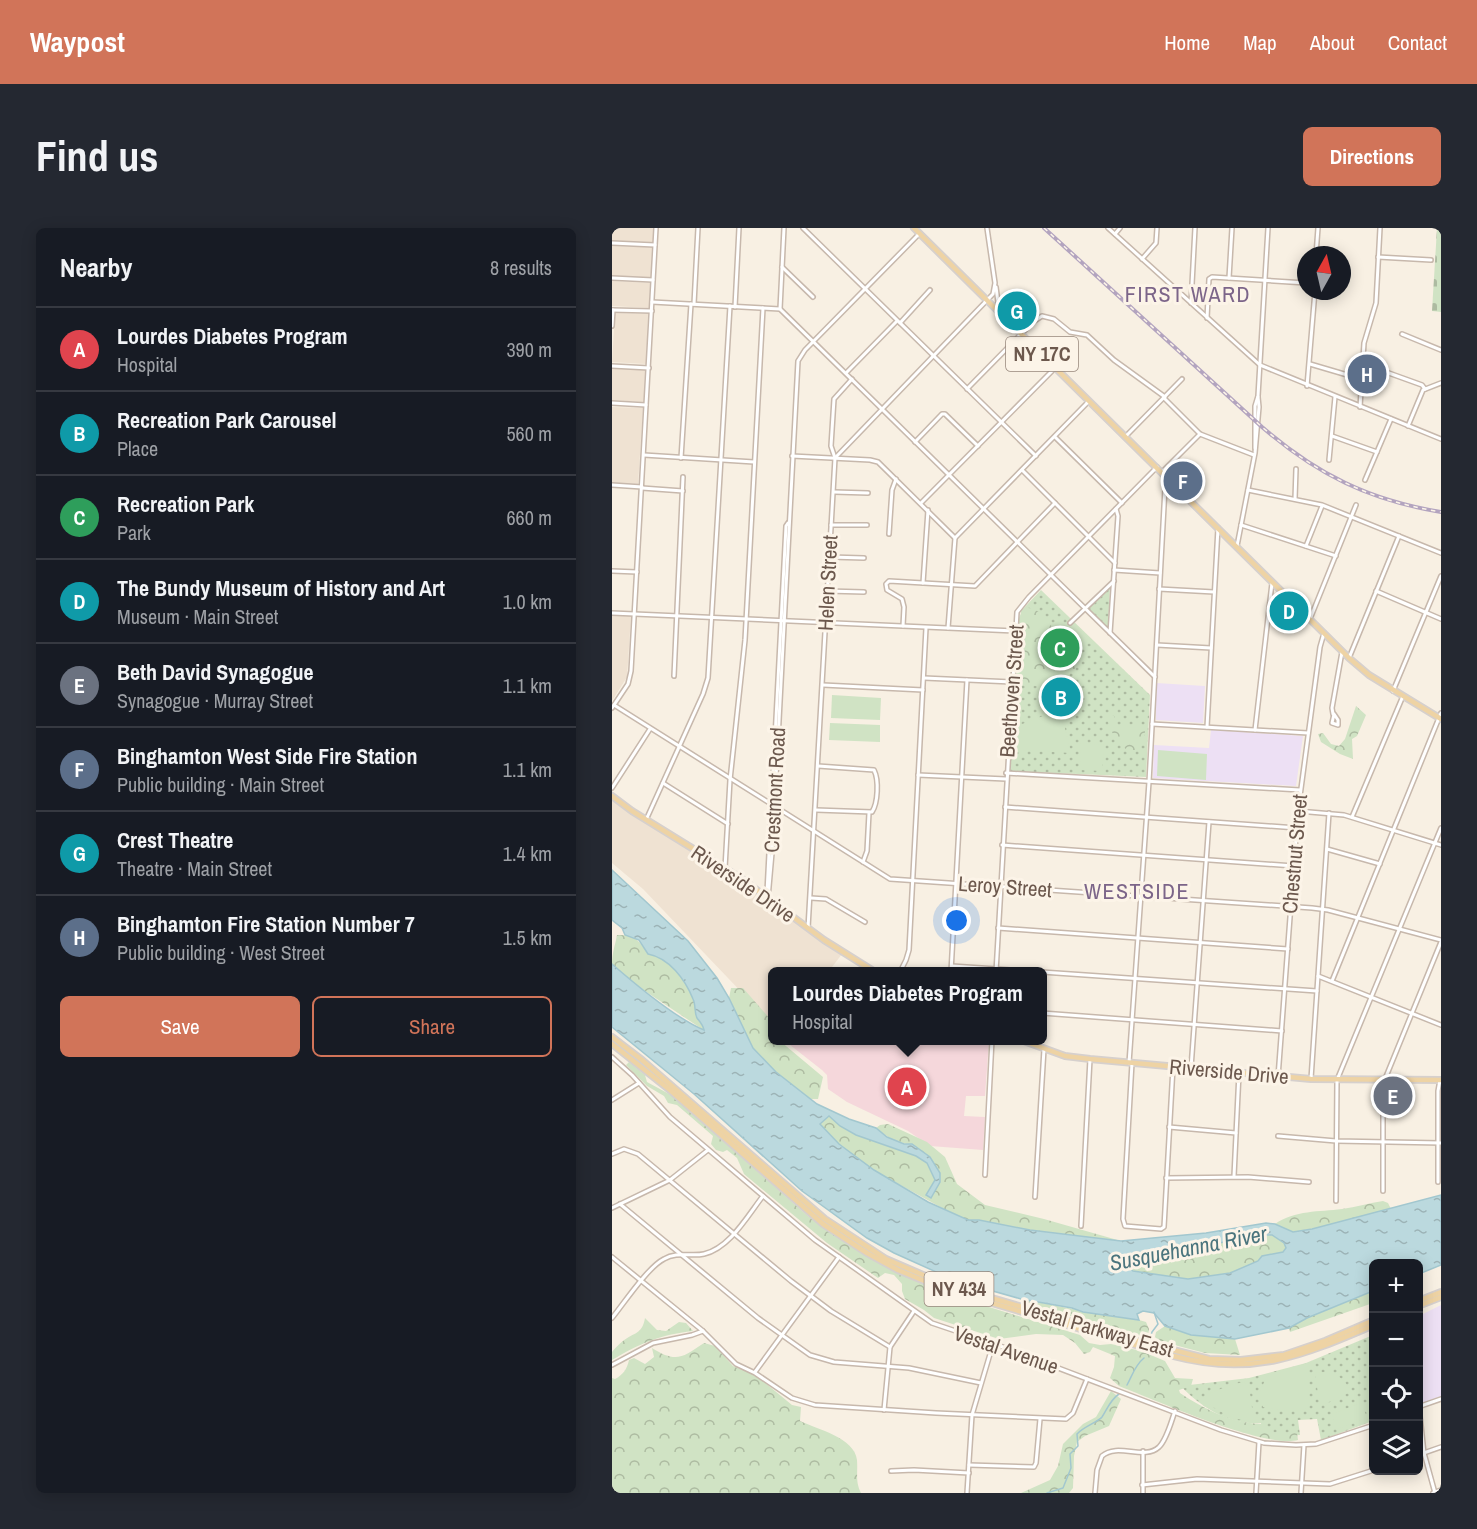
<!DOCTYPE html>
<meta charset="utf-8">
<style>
:root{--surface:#171b24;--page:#242831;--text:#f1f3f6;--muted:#9ea1a6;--line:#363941;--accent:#d17459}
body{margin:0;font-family:"Archivo Narrow",sans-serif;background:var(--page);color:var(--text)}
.controls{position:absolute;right:18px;bottom:18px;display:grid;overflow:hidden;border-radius:9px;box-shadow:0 3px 15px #0003}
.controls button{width:54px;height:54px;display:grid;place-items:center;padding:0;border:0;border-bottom:2px solid var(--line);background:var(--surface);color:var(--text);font:30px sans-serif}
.compass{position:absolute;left:685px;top:18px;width:54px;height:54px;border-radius:50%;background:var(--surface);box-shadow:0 3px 15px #0003;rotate:8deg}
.you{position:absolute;left:345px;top:693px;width:21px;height:21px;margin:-15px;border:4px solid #fff;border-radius:50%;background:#1a73e8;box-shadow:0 0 0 9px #1a73e833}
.badge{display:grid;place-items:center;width:39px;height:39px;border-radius:50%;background:var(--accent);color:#fff;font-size:20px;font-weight:700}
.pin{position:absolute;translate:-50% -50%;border:3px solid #fff;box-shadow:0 2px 6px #0006}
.popup{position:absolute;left:156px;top:739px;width:279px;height:78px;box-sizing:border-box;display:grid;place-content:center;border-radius:9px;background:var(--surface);filter:drop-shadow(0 2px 4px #0005);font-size:20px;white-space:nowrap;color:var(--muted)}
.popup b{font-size:22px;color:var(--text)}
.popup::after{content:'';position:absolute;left:50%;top:100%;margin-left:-12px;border:12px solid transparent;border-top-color:var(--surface)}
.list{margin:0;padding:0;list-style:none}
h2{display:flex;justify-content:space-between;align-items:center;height:78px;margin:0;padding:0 24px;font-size:26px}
h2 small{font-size:20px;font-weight:400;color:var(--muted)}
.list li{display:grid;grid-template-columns:39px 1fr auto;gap:18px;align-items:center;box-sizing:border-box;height:84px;padding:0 24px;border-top:2px solid var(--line)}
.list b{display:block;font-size:22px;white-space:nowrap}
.list p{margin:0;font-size:20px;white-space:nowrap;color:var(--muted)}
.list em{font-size:20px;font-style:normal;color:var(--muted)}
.actions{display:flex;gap:12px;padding:18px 24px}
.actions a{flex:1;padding:14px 0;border:2px solid var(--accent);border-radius:9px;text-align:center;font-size:21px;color:var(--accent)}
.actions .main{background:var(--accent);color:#fff}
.icon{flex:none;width:33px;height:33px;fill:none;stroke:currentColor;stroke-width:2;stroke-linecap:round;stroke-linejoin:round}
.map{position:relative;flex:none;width:829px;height:1265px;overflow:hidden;border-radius:9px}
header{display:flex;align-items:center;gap:36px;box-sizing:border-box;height:84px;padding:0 30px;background:var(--accent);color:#fff}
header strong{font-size:28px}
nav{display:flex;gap:33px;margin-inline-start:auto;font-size:21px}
.intro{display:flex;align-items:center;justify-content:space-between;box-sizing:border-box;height:144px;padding:0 36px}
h1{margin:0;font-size:42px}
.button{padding:15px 27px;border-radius:9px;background:var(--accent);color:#fff;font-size:21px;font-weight:700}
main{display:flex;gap:36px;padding:0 36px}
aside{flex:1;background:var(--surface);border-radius:9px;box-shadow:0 3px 15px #0003}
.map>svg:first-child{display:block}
.residential{fill:#efe2d2}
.education{fill:#ede0f4}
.medical{fill:#f5d7db}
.grass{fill:url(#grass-dots)}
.forest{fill:url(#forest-crowns)}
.cemetery{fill:url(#cemetery-stones)}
.garden{fill:#d0e3c4}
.water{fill:url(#water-ripples);stroke:#a2c7cf;stroke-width:1.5;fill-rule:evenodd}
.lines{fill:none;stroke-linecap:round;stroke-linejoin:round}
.stream{stroke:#a2c7cf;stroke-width:1.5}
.minor-casing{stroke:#c7b8ac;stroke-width:6}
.major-casing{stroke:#d6d0cd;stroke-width:8}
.minor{stroke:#fff;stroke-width:3}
.major{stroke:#eed3a4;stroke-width:4.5}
.rail-casing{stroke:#b3a4bf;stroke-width:4}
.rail{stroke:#fcf4e8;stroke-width:1.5;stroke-dasharray:4.5;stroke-linecap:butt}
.labels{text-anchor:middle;stroke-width:6;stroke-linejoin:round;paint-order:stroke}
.shield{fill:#fcf4e8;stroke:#97877c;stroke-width:1.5}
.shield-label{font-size:20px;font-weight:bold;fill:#6c584d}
.street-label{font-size:21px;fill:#6c584d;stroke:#fcf4e8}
.neighbourhood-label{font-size:22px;letter-spacing:1.5px;fill:#7c6589;stroke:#fcf4e8}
.water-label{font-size:22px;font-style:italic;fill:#4a747d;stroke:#fcf4e8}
</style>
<header>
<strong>Waypost</strong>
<nav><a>Home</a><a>Map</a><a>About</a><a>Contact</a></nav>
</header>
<div class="intro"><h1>Find us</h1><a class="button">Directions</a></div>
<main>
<aside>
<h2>Nearby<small>8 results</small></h2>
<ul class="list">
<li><span class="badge" style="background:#e0444e">A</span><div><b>Lourdes Diabetes Program</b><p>Hospital</p></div><em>390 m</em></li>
<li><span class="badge" style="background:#0f9aa8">B</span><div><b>Recreation Park Carousel</b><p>Place</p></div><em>560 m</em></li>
<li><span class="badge" style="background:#2e9e5b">C</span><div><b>Recreation Park</b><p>Park</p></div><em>660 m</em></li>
<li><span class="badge" style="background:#0f9aa8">D</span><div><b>The Bundy Museum of History and Art</b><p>Museum · Main Street</p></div><em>1.0 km</em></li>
<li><span class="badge" style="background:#6b7280">E</span><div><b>Beth David Synagogue</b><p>Synagogue · Murray Street</p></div><em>1.1 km</em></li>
<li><span class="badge" style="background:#5c6f8a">F</span><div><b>Binghamton West Side Fire Station</b><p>Public building · Main Street</p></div><em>1.1 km</em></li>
<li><span class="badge" style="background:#0f9aa8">G</span><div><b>Crest Theatre</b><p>Theatre · Main Street</p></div><em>1.4 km</em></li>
<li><span class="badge" style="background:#5c6f8a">H</span><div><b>Binghamton Fire Station Number 7</b><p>Public building · West Street</p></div><em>1.5 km</em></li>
</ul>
<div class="actions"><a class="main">Save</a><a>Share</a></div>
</aside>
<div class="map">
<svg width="829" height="1265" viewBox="0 0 829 1265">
<defs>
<pattern id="grass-dots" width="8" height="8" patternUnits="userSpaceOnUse" patternTransform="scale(1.5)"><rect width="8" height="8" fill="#d0e3c4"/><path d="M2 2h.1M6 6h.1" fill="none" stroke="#adbba1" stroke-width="1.8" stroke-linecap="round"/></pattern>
<pattern id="forest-crowns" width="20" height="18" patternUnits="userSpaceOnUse" patternTransform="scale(1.5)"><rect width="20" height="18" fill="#d0e3c4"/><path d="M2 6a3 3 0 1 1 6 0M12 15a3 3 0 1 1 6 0" fill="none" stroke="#adbba1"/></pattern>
<pattern id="cemetery-stones" width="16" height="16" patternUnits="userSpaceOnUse" patternTransform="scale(1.5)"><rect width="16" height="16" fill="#d0e3c4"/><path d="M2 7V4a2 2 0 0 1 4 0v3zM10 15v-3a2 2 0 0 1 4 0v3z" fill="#adbba1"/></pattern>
<pattern id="water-ripples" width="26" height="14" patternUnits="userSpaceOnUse" patternTransform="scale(1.5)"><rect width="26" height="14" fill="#bbd9de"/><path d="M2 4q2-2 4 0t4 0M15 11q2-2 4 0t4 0" fill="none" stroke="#9cb3b6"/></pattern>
</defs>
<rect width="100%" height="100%" fill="#f8f0e3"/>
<!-- residential -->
<g class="residential">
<path d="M0 0H41V14L0 13Z"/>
<path d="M0 18 40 19 39 50 0 48Z"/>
<path d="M0 53 38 55 37 80 0 78Z"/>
<path d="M3 85 36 86 34 136 0 134Z"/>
<path d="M0 140 33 142 32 174 0 172Z"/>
<path d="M0 179 31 180 26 256 0 255Z"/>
<path d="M0 387 19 388 15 449 0 473Z"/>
<path d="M0 571 107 640 230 726 217 743 160 744V796L31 661 0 635Z"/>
</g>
<!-- education -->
<g class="education">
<path d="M544 455 593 458 591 495 544 492Z"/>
<path d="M599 502 691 508 684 558 541 550 542 517 597 520Z"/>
<path d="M829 1077V1168L807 1176V1088Z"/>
</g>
<!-- medical -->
<path class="medical" d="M173 813H377L373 868H354L352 888 373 889 371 922 318 918 296 903 235 874 216 861 215 847 210 842Z"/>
<!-- grass -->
<g class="grass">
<path d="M498 357 496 400 476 380Z"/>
<path d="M429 362 538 467 534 549 397 543 409 383Z"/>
<path d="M761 1107V1193L709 1212 705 1191 686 1192 688 1207 655 1206 650 1204 649 1195C619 1198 588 1179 569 1158L637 1150 694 1135Z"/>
</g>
<!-- forest -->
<g class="forest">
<path d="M415 380C428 379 436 395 444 403H449L460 397 474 407 476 415C465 422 469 436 461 445H455C445 461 427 459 411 456 406 448 408 440 409 432 411 415 397 392 415 380Z"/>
<path d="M744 478 754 487 745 508 740 511 741 531 728 526 709 514 706 506 711 505 719 516 727 518 733 511Z"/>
<path d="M496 485 502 488 504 496 508 499 523 496 533 502C533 521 521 531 506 514 500 507 497 495 493 487Z"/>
<path d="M5 707C22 706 27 712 36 726 57 730 74 752 82 772 83 776 83 781 84 786 85 792 91 797 93 803L21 755 0 736C0 725 3 718 5 707Z"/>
<path d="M119 760H131L159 792 160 812 168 813 211 849 206 871H199L164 844 141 820 117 770Z"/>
<path d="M17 834 33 847 35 854 59 867 196 988 234 1015 282 1043 335 1066 468 1107 477 1115 488 1117 499 1116 529 1123 553 1133 563 1150 581 1151 579 1158 567 1162 568 1165C592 1181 621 1196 651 1196L654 1204 685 1205 686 1212C653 1221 543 1172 507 1158L498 1150 502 1139 503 1128 481 1119 478 1124 472 1126 463 1115 451 1107 424 1106 387 1111 322 1090 312 1082 293 1071 290 1063V1056L282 1047 273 1045 266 1050 215 1015 132 946 125 930 115 922 111 924 104 922 99 916 101 908 65 877 56 875 52 868 35 858 14 837Z"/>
<path d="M217 888 228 898 244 907 304 928 315 935 323 952 314 967 318 969 328 954V945L300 916C286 916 275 909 264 900L268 897 276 896 315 914 333 929 345 956 373 977 432 991 509 1013 418 1002 367 992H356L341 986 261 942 227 916 208 896Z"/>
<path d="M771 973 776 975 779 981 721 997 681 1004 663 996C683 982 707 984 730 981 744 979 758 975 771 973Z"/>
<path d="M641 1007H660L672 1015 674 1020 671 1024 618 1045 576 1051 521 1043 513 1036C529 1035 542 1027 558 1024 586 1019 614 1015 641 1007Z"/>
<path d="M761 1063V1075L678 1104 677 1100 695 1090Z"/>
<path d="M409 1071C448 1078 487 1087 527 1092L534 1094 537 1101 536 1108 533 1109 419 1077Z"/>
<path d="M33 1090 45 1102 54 1103 67 1094 74 1095 81 1103C47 1107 29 1115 0 1132V1124C3 1120 7 1116 11 1113 22 1104 30 1107 33 1090Z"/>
<path d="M553 1098 579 1107 623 1111 628 1127 593 1125 547 1113 543 1109 544 1104Z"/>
<path d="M92 1115 103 1118 121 1138 145 1148 180 1177 189 1179 188 1193C205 1201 243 1210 245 1232 246 1245 243 1253 249 1265H0V1150L3 1151C11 1147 15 1141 17 1132L22 1130 33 1136 42 1129 40 1120C64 1135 70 1130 92 1115Z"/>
<path d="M499 1163 509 1171 497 1198 473 1208 465 1214 462 1228 461 1260 457 1265H409L438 1252 446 1238 451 1216 471 1196 484 1189Z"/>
</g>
<!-- cemetery -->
<path class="cemetery" d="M825 0H829V84L820 83Z"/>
<!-- garden -->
<g class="garden">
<path d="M220 467 269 470 268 492 219 490Z"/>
<path d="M444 483 450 488 459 525 403 522 405 498Z"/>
<path d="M218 495 268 497V514L217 512Z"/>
<path d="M469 515 492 517 490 543 468 542Z"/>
<path d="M546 522 595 526 594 552 545 548Z"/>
<path d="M696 1135V1180C682 1186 665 1181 651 1179L647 1165 656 1146Z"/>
<path d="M713 1144C726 1146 734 1152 738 1164L713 1176 707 1173 703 1145Z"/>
<path d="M633 1154 638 1165 642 1194 620 1190 592 1174 596 1166 621 1156Z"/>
<path d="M750 1175 755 1190 725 1201 719 1186Z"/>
</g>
<!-- water -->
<path class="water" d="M0 642 76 713 105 750 117 770 141 820 164 844 205 876 237 891 264 900 275 909 292 916H300L318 929 328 945V954L319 970 314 967 323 952 315 935 304 928 244 907 228 898 217 888 208 896 227 916 262 942 316 974 356 992H367L418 1002 509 1013 594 1005 654 995 663 996 681 1004 700 1001 829 967V1037L807 1046 806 1036H762L761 1063 695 1090 677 1100 623 1111 579 1107 553 1098 542 1085 531 1083 525 1086 527 1092 471 1084 460 1080 409 1071 342 1052 282 1025 255 1010 190 963 82 866 0 799V736C23 756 65 791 92 802 91 797 88 794 85 790 82 784 84 777 81 771 73 751 57 730 36 726L27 712 13 707 10 700 0 692ZM641 1007H660L672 1015 674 1020 671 1024 650 1028 646 1033 618 1045 576 1051 521 1043 513 1037C528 1034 543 1027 558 1024 586 1019 614 1015 641 1007Z"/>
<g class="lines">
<!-- stream -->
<g class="stream">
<path d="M537 1113 540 1104 546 1096 542 1084"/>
<path d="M515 1157C520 1148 523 1137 532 1130"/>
<path d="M435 1265 451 1260 459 1240 458 1226 466 1218 465 1206C471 1199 486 1194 490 1189 495 1181 499 1171 507 1166"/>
</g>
<defs>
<g id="minor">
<path d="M191 0 424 228"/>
<path d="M496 0 648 137 829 211"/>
<path d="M503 6 508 0"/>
<path d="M0 15 43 17"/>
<path d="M704 27 706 0"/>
<path d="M766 29 819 32"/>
<path d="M530 31 544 15 545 0"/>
<path d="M170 39 201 69"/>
<path d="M0 50 41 52"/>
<path d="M617 50 620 0"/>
<path d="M384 59 387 82"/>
<path d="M40 74 168 81 543 449"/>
<path d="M579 75 583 0"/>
<path d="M82 76 86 0"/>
<path d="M123 79 127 0"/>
<path d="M168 81 172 0"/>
<path d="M0 82 40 83"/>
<path d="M595 90 597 51 600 49 694 55"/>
<path d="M288 95 318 62"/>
<path d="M0 98 1 82"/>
<path d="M790 106 829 122"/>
<path d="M749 135 810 157 813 161"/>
<path d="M698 136 749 151"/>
<path d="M0 138 37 140"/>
<path d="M234 145 285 93"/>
<path d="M695 158 703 63"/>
<path d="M355 161 421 94 430 88 442 91 458 104 475 107 502 132 553 169"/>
<path d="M552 170 588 206 642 227"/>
<path d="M0 175 34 177"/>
<path d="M748 179 752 115 764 75 768 0"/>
<path d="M796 198 811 162 829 155"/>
<path d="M514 208 570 151"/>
<path d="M720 208 765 224"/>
<path d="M443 209 510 275"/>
<path d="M303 214 330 186H333L366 218"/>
<path d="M643 220V178L646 168 656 0"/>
<path d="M32 227 142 234"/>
<path d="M180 228 258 232 266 234 343 310"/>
<path d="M69 230 79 76"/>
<path d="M223 230 219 218 222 171 240 151"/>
<path d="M717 232 723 169"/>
<path d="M410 242 503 335"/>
<path d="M550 244 588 206"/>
<path d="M753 252 779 191"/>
<path d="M0 257 30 259"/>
<path d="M30 260 71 263"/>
<path d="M636 262 710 277 829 325"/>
<path d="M222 264 256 265"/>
<path d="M683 271 684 241"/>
<path d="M309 275 443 140"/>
<path d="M219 297H255"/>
<path d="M629 297 724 328"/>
<path d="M277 306 280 262 284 251"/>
<path d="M625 318 643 225 647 179 646 169"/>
<path d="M694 318 710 278"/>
<path d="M218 329 252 330"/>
<path d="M502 342 548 345"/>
<path d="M0 343 25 344"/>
<path d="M311 355 316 282"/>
<path d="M547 361 602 364"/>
<path d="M215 363 252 364"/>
<path d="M764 363 829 391"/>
<path d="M0 385 403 403"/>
<path d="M698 391 744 277"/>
<path d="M458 395 502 353"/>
<path d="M291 398 292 379 290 371 275 362 274 356 277 353 363 358 443 275"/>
<path d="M336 400 343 310 477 173"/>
<path d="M498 405 506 288 504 281"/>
<path d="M545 417 599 420"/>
<path d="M737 430 787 308"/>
<path d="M62 448 71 249"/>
<path d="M312 450 400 454"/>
<path d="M211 457 311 462"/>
<path d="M781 463 829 348"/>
<path d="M2 477 278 651 700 680 716 682 829 712"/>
<path d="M0 480 16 456 19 443 44 0"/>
<path d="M721 486 720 480 730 424"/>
<path d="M722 486 726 492V497L720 495Z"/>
<path d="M540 496 696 505"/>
<path d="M595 499 606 300"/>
<path d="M643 502 660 355"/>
<path d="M394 545 688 562"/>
<path d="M306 547 394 551"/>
<path d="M51 555 116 596"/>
<path d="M0 560 38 501"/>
<path d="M393 579 685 600"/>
<path d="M204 582 260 584C266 575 267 552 262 542L206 538"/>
<path d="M686 583 732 587 829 617"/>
<path d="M740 589 791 468"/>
<path d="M34 592 91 466 96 450 118 78"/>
<path d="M390 617 682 638"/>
<path d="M715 621 768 636"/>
<path d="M251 634 255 623 257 585"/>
<path d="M113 640 118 552 133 412 151 80"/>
<path d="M155 664 174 298 176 295"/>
<path d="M156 670 160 625 186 133 193 122 307 6"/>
<path d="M199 670 214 671 253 694"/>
<path d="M196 700 223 230 381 66 383 55 375 0"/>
<path d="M386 700 676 721"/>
<path d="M340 738 426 744"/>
<path d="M288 744 294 732 297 722 314 400"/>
<path d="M339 744 355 452"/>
<path d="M384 744 405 384 417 369 545 239"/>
<path d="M430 744 705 763"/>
<path d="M706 748 829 797"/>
<path d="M720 753 829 485"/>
<path d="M430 785 670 803"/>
<path d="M0 829 20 847 58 889 203 1012 320 1095 391 1119 609 1202 652 1215 684 1217 704 1216 762 1197"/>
<path d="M517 835 537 554 553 260 558 252"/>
<path d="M520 835 511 991 513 998 549 1001 552 999 561 839"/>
<path d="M579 840 597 594"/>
<path d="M666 849 686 583 708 419 712 405"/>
<path d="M699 851 717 585"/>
<path d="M0 872 27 855"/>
<path d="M557 899 624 905"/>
<path d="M666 908 724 913 829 915"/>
<path d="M0 926 12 921 26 926 179 1053 219 1083 278 1119"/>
<path d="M373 947 380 812"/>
<path d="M622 948 627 845"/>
<path d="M554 950 636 949 697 954"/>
<path d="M826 954V863L828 852"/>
<path d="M771 963V856L829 714"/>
<path d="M423 969 432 821"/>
<path d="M724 973 725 852 829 600"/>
<path d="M8 976 146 1090 198 1127 222 1134 297 1140 369 1155"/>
<path d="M0 980 58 952 96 922"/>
<path d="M469 998 478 831"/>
<path d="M0 1029 91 1103 124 1136 143 1145 180 1170 203 1177 324 1185 454 1191 461 1185 475 1151"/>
<path d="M0 1090C12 1075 36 1039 52 1031 65 1023 79 1029 92 1026 118 1020 136 987 151 968"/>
<path d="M0 1137 41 1115 80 1107 91 1103"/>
<path d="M143 1144 227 1029"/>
<path d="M806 1179 829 1171"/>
<path d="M807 1179 812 1225 823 1265"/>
<path d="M272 1182 278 1119 302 1083"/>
<path d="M531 1223V1265"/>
<path d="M806 1227 829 1219"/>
<path d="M357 1237 422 1239 424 1235 428 1191"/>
<path d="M279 1243 302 1242 357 1245"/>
<path d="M530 1257 585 1251 718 1256 762 1242"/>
<path d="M355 1265 360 1187 381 1116"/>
<path d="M483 1265 485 1242 490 1228C506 1214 532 1233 547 1219 555 1211 559 1194 563 1183"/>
<path d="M644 1265 647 1214"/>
<path d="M689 1265 692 1217"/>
<path d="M821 1265 829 1262"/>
</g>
<g id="major">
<path d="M302 0 737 430 757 447 829 491"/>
<path d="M0 568 20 583 130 651 212 712 263 744"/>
<path d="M0 809 30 832 213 991 274 1031 332 1056 533 1115 597 1131 629 1132 672 1127 713 1113 762 1092"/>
<path d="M409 812 453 828 478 831 699 851 829 852"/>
<path d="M0 816 58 862 211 996 255 1025 286 1042 332 1061 561 1128C640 1149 690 1128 762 1097"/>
<path d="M806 1073 829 1064"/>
<path d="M806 1078 829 1069"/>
</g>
</defs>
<!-- minor casing -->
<use href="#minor" class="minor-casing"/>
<!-- major casing -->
<use href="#major" class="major-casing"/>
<!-- minor -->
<use href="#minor" class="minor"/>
<!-- major -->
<use href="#major" class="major"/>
<defs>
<path id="rail" d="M432 0 650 199C706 247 757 272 829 284"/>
</defs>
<!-- rail casing -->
<use href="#rail" class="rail-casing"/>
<!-- rail -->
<use href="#rail" class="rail"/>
</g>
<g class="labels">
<!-- shield labels -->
<g class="shield">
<rect x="394" y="109" width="72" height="34" rx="4.5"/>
<rect x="312.5" y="1044" width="69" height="34" rx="4.5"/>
</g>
<g class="shield-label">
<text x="430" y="133">NY 17C</text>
<text x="347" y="1068">NY 434</text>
</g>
<!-- street labels -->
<g class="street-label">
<text transform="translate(216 355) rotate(-87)" y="7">Helen Street</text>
<text transform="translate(400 463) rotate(-86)" y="7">Beethoven Street</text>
<text transform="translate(163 562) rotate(-87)" y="7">Crestmont Road</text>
<text transform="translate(683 626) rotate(-85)" y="7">Chestnut Street</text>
<text transform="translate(131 656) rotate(34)" y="7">Riverside Drive</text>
<text transform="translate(393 659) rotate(4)" y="7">Leroy Street</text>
<text transform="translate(617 844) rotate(5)" y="7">Riverside Drive</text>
<text transform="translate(485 1101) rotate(16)" y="7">Vestal Parkway East</text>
<text transform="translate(394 1122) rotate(19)" y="7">Vestal Avenue</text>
</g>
<!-- neighbourhood labels -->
<g class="neighbourhood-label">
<text x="576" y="74">FIRST WARD</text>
<text x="525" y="671">WESTSIDE</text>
</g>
<!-- water labels -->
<g class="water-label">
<text transform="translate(576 1020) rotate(-11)" y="8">Susquehanna River</text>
</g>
</g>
</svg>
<div class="controls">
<button>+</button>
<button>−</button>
<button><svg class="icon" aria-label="locate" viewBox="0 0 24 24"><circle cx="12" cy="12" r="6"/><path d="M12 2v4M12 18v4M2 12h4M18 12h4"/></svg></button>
<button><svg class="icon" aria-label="layers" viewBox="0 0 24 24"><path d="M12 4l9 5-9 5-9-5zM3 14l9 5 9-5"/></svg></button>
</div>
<svg class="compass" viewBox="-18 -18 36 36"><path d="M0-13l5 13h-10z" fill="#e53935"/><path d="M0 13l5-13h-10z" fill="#9ea1a6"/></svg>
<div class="you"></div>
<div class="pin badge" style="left:295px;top:859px;background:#e0444e">A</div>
<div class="popup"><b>Lourdes Diabetes Program</b>Hospital</div>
<div class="pin badge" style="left:449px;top:469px;background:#0f9aa8">B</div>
<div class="pin badge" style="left:448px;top:420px;background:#2e9e5b">C</div>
<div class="pin badge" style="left:677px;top:383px;background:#0f9aa8">D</div>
<div class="pin badge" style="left:781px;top:868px;background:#6b7280">E</div>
<div class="pin badge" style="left:571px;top:253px;background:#5c6f8a">F</div>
<div class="pin badge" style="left:405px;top:83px;background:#0f9aa8">G</div>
<div class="pin badge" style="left:755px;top:146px;background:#5c6f8a">H</div>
</div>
</main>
